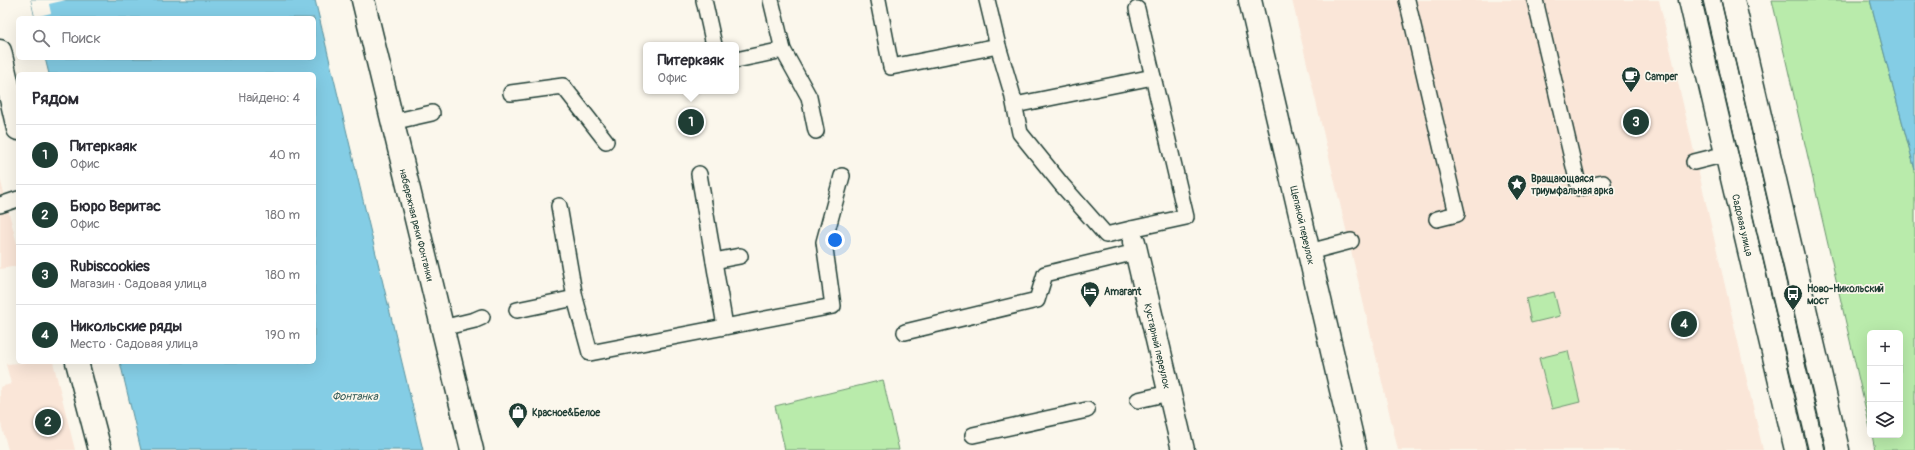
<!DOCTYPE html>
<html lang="ru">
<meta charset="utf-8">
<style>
:root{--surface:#fff;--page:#f2f2f3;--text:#2b2b33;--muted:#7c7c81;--line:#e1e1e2;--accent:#1f3d34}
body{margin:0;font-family:Pangolin,sans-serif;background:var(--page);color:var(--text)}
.controls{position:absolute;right:12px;bottom:12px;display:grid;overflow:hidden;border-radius:6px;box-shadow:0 4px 16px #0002}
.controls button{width:36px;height:36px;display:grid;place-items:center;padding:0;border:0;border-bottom:1px solid var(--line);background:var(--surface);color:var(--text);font:20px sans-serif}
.you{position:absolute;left:835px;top:240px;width:14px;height:14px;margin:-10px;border:3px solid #fff;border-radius:50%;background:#1a73e8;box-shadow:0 0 0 6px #1a73e833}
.badge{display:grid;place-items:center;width:26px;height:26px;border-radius:50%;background:var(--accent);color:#fff;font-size:13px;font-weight:700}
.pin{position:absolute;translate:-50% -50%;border:2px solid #fff;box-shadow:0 1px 4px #0006}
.popup{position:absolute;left:643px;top:42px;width:96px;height:52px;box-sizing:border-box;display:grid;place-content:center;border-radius:6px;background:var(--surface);filter:drop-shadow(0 1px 3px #0005);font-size:13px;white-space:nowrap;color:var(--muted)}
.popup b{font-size:15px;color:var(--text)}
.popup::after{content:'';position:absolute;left:50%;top:100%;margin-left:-8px;border:8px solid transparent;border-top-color:var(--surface)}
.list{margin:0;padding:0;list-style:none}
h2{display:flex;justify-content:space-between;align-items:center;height:52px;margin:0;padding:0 16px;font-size:17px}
h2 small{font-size:13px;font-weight:400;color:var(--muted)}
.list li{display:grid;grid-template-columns:26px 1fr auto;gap:12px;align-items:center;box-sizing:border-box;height:60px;padding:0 16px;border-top:1px solid var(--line)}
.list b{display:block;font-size:15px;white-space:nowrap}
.list p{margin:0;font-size:13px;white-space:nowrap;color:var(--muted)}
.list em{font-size:13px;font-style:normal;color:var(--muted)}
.icon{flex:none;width:22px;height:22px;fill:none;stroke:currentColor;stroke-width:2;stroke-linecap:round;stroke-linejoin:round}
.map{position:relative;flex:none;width:1915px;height:450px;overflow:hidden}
.search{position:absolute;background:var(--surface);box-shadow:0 4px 16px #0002;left:16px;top:16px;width:300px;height:44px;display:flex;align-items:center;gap:10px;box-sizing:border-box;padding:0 14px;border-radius:6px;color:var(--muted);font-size:15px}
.panel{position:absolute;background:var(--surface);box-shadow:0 4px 16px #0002;left:16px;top:72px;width:300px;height:292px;border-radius:6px}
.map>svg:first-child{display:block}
.built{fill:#fae6d8}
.green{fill:#b9ebab;stroke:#6c9470}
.water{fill:#84cde5;stroke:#5c939e}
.pier{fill:#fbf7ec}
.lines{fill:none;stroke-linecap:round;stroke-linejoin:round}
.service-casing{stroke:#1f3d34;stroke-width:18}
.minor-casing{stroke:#1f3d34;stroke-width:25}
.tertiary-casing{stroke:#1f3d34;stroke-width:25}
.service{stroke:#fbf7ec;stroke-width:15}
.minor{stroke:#fbf7ec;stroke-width:22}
.tertiary{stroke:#fbf7ec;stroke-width:22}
.tram{stroke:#1f3d34;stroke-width:1}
.labels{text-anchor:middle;stroke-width:3.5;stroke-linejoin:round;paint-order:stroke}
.poi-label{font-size:10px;font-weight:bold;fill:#1f3d34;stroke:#fbf7ec;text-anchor:start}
.street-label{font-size:10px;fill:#1f3d34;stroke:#fbf7ec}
.water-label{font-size:11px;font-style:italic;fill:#335a57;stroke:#fbf7ec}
</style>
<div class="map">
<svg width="1915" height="450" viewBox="0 0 1915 450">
<rect width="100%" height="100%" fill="#fbf7ec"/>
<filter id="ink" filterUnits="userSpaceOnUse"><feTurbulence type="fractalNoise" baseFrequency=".025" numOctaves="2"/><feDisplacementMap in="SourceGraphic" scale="8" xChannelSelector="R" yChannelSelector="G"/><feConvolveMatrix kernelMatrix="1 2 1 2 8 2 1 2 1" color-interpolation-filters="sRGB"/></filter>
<g filter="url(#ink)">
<!-- built -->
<g class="built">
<path d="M1292 0H1659L1763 450H1398Z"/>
<path d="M0 178 18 248V266L0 269Z"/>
<path d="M32 362H53L75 450H8L0 420V387L11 384 6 364Z"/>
</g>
<!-- green -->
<g class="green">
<path d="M1772 0H1870L1915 170V450H1875L1872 435H1900V333H1870V428Z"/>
<path d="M1554 292 1560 316 1531 323 1526 299Z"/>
<path d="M1568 351 1580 402 1552 409 1539 358Z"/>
<path d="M883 380 899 450H785L775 406Z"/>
</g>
<!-- water -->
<g class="water">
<path d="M31 0H315L423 450H141L120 362H314V74H49L45 58H314V18H35Z"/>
<path d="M1870 0H1915V170Z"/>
</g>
<!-- pier -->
<path class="pier" d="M31 0H66L49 4 51 13 35 17Z"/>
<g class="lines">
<defs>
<g id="service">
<path d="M704 0 714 45"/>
<path d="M771 0 783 50 809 97 816 131"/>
<path d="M878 0 891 67 998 46"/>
<path d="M987 0 998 46 1012 93 1020 133 1062 185 1106 235 1131 229 1134 242"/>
<path d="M1407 0 1457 214 1437 219"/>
<path d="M1535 0 1579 188 1603 183"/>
<path d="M736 60 783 50"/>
<path d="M511 93 563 86 606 141"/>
<path d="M1015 105 1153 77"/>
<path d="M392 122 432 113"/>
<path d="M1694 162 1726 154"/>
<path d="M699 174 725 326"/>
<path d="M0 205 18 199"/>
<path d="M559 206 575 298"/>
<path d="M1131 229 1186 217 1137 9"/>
<path d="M1309 252 1351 241"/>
<path d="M714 261 740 256"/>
<path d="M517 310 575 298 590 353 833 306 824 242 842 176"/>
<path d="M442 328 475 320 482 317"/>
<path d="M905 332 1037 300 1045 274 1136 252"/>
<path d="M1138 400 1169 393"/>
<path d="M973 435 1087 410"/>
</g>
<g id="minor">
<path d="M1250 0 1355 450"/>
<path d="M1134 242 1183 450"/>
</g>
<g id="tertiary">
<path d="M363 0 472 450"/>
<path d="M1690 0 1796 450"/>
<path d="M1733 0 1838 450"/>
<path d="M0 51 18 129"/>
<path d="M77 362 100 450"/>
</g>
</defs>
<!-- service casing -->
<use href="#service" class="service-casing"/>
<!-- minor casing -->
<use href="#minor" class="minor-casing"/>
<!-- tertiary casing -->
<use href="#tertiary" class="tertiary-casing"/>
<!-- service -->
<use href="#service" class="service"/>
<!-- minor -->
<use href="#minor" class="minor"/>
<!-- tertiary -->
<use href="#tertiary" class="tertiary"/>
<!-- tram -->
<g class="tram">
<path d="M1703 0 1807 450"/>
<path d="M1721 0 1825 450"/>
</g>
</g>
</g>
<!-- icons -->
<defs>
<symbol id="cafe-pin" viewBox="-11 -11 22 30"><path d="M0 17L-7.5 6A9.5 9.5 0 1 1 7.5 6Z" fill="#1f3d34" stroke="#fbf7ec"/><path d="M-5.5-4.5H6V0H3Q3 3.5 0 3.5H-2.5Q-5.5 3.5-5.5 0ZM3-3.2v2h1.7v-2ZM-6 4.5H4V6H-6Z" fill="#fff"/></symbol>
<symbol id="sight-pin" viewBox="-11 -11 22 30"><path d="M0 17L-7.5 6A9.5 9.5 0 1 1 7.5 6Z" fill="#1f3d34" stroke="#fbf7ec"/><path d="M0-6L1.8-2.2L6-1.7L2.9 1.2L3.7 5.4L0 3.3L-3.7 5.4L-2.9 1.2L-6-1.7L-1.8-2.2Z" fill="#fff"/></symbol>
<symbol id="hotel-pin" viewBox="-11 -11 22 30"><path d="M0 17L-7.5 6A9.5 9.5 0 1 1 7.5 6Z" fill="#1f3d34" stroke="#fbf7ec"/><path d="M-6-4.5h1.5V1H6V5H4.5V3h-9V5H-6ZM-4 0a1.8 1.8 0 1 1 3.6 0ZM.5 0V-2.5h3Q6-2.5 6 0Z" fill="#fff"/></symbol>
<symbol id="bus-pin" viewBox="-11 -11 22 30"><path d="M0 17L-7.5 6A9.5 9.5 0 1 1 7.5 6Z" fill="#1f3d34" stroke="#fbf7ec"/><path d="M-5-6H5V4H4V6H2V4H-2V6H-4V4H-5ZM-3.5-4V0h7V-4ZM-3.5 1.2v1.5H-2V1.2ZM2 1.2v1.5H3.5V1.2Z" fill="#fff"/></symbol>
<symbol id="shop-pin" viewBox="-11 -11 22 30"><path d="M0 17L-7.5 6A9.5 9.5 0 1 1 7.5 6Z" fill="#1f3d34" stroke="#fbf7ec"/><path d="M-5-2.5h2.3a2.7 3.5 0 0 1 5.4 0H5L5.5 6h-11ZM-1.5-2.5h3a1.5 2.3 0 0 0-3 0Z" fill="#fff"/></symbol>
</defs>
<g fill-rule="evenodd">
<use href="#cafe-pin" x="1620" y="65" width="22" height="30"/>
<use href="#sight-pin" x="1506" y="173" width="22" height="30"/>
<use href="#hotel-pin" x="1079" y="280" width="22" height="30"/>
<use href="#bus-pin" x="1782" y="283" width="22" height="30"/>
<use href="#shop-pin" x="507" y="401" width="22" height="30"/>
</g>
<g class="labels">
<!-- poi labels -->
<g class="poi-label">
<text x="1645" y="80">Camper</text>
<text x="1531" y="182">Вращающаяся<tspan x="1531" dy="12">триумфальная арка</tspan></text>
<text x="1807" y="292">Ново-Никольский<tspan x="1807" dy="12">мост</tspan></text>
<text x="1104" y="295">Amarant</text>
<text x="532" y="416">Красное&amp;Белое</text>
</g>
<!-- street labels -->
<g class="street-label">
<text transform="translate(417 225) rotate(76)" y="4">набережная реки Фонтанки</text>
<text transform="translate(1303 225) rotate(77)" y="4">Щепяной переулок</text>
<text transform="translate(1743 225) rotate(77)" y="4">Садовая улица</text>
<text transform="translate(1158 346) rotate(77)" y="4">Кустарный переулок</text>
</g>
<!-- water labels -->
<g class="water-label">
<text x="355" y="400">Фонтанка</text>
</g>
</g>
</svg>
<div class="controls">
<button>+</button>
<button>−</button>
<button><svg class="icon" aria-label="layers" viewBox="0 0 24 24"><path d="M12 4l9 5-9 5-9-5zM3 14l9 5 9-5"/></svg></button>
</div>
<div class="you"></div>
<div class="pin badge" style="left:691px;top:122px">1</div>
<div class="popup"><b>Питеркаяк</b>Офис</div>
<div class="pin badge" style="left:48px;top:422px">2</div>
<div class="pin badge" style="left:1636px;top:122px">3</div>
<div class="pin badge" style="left:1684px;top:324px">4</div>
<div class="search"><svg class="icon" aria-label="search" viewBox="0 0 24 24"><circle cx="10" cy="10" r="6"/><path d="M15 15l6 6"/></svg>Поиск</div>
<section class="panel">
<h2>Рядом<small>Найдено: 4</small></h2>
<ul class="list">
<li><span class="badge">1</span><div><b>Питеркаяк</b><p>Офис</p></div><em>40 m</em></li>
<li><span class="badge">2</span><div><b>Бюро Веритас</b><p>Офис</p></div><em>180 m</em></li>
<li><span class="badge">3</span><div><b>Rubiscookies</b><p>Магазин · Садовая улица</p></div><em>180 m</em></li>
<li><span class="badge">4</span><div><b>Никольские ряды</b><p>Место · Садовая улица</p></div><em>190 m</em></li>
</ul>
</section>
</div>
